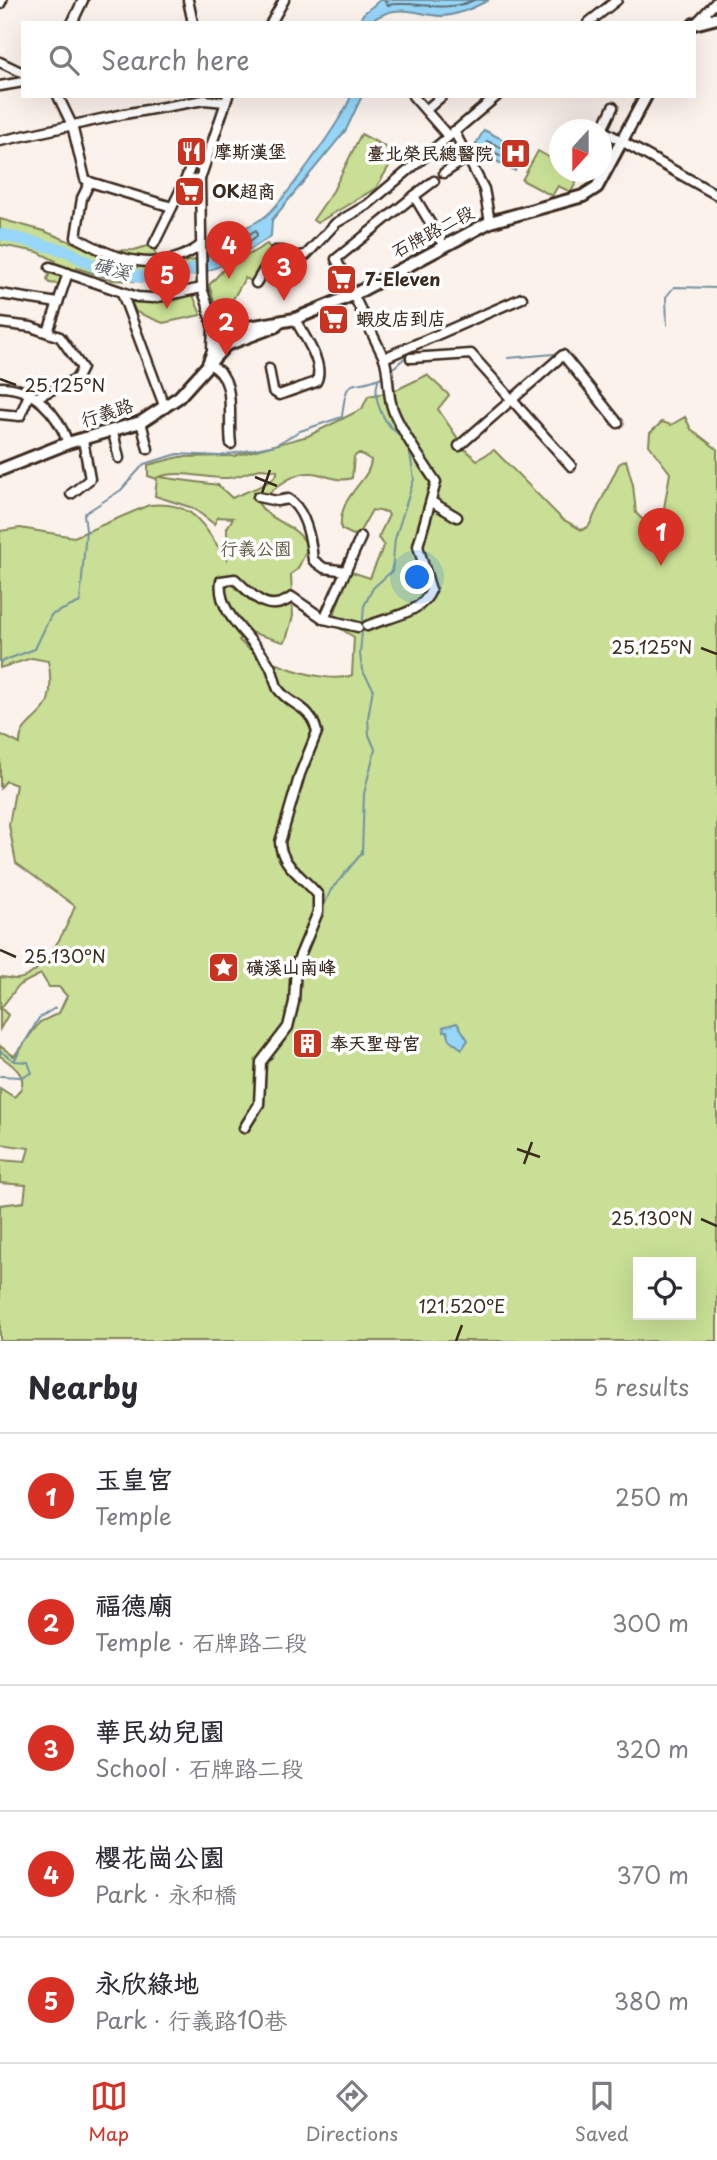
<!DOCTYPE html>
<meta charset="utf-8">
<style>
:root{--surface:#fff;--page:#f7f7f7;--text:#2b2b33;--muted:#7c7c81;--line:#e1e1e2;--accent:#d93025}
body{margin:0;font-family:"Playpen Sans","LXGW WenKai TC",sans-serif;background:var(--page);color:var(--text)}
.controls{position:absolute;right:21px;bottom:21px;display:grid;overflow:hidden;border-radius:0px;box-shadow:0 7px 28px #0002}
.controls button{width:63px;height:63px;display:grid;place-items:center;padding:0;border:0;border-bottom:2px solid var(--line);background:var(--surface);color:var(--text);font:35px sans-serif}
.compass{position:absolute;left:549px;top:119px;width:63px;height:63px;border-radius:50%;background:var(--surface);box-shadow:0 7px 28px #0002;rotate:201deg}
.you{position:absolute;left:418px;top:578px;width:24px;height:24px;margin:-18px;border:5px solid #fff;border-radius:50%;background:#1a73e8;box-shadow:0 0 0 10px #1a73e833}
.badge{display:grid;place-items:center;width:46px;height:46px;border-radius:50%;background:var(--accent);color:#fff;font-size:23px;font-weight:700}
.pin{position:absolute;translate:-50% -58px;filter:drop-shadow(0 2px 4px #0008)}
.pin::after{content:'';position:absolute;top:37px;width:24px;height:21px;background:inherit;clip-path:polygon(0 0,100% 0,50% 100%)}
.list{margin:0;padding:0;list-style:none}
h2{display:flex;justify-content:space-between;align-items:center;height:91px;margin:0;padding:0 28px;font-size:30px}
h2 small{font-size:23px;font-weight:400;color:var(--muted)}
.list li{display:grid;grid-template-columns:46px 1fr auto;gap:21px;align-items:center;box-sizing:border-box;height:126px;padding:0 28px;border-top:2px solid var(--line)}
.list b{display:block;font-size:26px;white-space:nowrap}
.list p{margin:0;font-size:23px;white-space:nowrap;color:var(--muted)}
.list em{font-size:23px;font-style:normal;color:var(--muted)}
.icon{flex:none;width:38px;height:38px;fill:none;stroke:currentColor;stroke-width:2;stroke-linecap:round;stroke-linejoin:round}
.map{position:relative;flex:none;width:717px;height:1341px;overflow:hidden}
.search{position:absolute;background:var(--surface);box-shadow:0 7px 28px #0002;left:21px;right:21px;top:21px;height:77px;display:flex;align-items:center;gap:18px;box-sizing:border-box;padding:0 24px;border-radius:0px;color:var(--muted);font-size:26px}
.sheet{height:721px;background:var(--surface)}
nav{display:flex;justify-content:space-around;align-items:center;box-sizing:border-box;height:98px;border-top:2px solid var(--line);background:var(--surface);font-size:19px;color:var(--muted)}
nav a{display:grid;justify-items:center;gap:4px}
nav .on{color:var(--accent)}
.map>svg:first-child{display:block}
.green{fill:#c8df95;stroke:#82845a;stroke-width:2;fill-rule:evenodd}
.water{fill:#96d6f8;stroke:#7291a1;stroke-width:2}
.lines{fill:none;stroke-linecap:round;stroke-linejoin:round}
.shore{stroke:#5f6f75;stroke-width:2}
.stream{stroke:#7291a1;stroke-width:2}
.river{stroke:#96d6f8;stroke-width:12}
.street-casing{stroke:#3b2a1e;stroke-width:13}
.secondary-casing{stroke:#3b2a1e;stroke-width:16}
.street{stroke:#fff;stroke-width:8}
.secondary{stroke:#fff;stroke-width:10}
.ticks{fill:none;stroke:#3b2a1e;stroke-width:2.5}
.labels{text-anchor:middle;stroke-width:7;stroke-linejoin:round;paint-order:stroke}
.poi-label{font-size:18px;font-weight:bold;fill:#3b2a1e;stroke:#fff;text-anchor:start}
.street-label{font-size:18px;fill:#3b2a1e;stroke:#fff}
.park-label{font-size:18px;fill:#5e573c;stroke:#fff}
.water-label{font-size:19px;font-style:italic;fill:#565e5f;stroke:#fff}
.ticks-label{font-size:18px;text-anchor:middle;fill:#3b2a1e;stroke:#fff;stroke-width:7;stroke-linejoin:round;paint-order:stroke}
</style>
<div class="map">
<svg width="717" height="1341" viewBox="0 0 717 1341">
<rect width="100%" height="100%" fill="#fcf2ec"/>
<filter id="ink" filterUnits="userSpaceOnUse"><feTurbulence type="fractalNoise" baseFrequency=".0143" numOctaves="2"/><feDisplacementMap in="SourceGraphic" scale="14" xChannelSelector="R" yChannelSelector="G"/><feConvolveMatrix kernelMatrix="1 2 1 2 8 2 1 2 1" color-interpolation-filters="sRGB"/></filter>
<g filter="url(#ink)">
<!-- green -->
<g class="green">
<path d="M361 134 397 153 376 188 317 223 313 220 333 191Z"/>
<path d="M538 151 559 163 560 172H582L571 192 558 186 552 196 522 180Z"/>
<path d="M0 219 44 231 93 251 134 250 147 246 154 249 159 267 195 260 197 274 152 282 113 280 77 268 68 285 49 283 47 279 56 261 38 252 0 245Z"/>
<path d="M267 244 272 250 254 282 245 278 225 313 216 306 209 285 223 270Z"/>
<path d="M193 295 201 315 163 323 136 312 131 301 169 302Z"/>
<path d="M427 375 449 395 438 409 465 449 477 460 494 450 562 519 582 530 589 526 619 464 626 460 633 485 636 513 645 522 647 543 658 544 670 473 649 445 650 433 662 422 671 425 685 417 691 429 717 449V1341H0V1205L24 1202 26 1185 0 1183V1160L25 1162 29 1148 0 1144V1088L14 1097C33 1080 16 1067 0 1056V1046L14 1056 40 1022 59 1013 67 996 59 987H49L41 974 19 985 1 1008 8 1015 0 1029V977C5 977 12 979 17 979 43 977 67 928 75 906L16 863 9 825 16 785 6 781 0 788V734L20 744C19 726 35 721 45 707 52 697 51 673 48 661L32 658 0 668V531L20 528 74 537 149 505C197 500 203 528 227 559V528L233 518 218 517 214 524 193 508 155 496 157 479 148 476V465L179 457 234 456 308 436 362 409 368 396 392 392ZM359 453 371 460C370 482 338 494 341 529L353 535 359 533 372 510 387 512 389 515 378 538 384 545 370 578 352 572 348 575 335 612 336 626 354 637 352 675C326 686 257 661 239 640L246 631 283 642 286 640 293 616 291 574 297 570 308 548C299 523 267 522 258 502 275 489 295 468 318 474 330 477 340 482 352 478L354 457ZM261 469 277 471V474C265 488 247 490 232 498L218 485 159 477C178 469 207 479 228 478 240 477 249 471 261 469ZM638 1262H691V1315H638Z"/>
</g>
<!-- water -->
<g class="water">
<path d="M380 0H489C475 7 459 15 442 16 426 16 411 8 394 11 379 13 374 23 359 23L363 14Z"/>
<path d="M351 96H362L346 130 272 220 271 236 234 260 207 271V258C215 253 216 248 221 243 233 231 250 227 263 218 280 207 344 117 351 96Z"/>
<path d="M484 130 525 151 515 171 473 149Z"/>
<path d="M457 1023 468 1040 462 1049 450 1040 447 1031H444L443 1027Z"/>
</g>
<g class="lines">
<!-- shore -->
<g class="shore">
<path d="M384 0 387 5C417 0 445 14 474 0"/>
<path d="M487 141 513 153 514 159 509 160 486 148Z"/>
<path d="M256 230 257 236 233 253 227 252 228 247Z"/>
</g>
<!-- stream -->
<g class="stream">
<path d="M667 325 666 297 674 287 717 288"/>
<path d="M508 358 554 354"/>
<path d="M391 370 408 355 473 350"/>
<path d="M378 380C372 401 384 426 403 437"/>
<path d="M0 662 35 649 51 615 80 602 86 530 84 514 121 490 144 464 178 454 220 456 275 445 300 431 342 417C347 370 351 392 384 376"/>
<path d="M322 910 331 890 362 853 364 794 375 749 369 735 368 718 373 688 362 670 360 654 364 606 373 588 392 571 395 539 414 479 409 447"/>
<path d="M0 1051 13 1060"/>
<path d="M0 1076 21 1077 32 1073 28 1062 14 1061 39 1018 55 1008"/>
</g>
<!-- river -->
<path class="river" d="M0 234 67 251 100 269 155 279 175 276 222 258"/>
<defs>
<g id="street">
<path d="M188 0 193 23"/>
<path d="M0 4 2 0"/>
<path d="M698 21 717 1"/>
<path d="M72 23 83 0"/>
<path d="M271 23 284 0"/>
<path d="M588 23 617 0"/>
<path d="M0 62 23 73"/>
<path d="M0 86 23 82"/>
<path d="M58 96 72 125 85 179 90 182"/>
<path d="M413 96 448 136"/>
<path d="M613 107 602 130 717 195"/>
<path d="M426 110 442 96"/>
<path d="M454 131 484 189 490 222"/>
<path d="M0 141 124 114 204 100 225 102"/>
<path d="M444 173 468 157"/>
<path d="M185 181 192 163 202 168"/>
<path d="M434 181 414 196 444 246"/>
<path d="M90 182 82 198 76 237C115 260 159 275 200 246"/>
<path d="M90 182 172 207"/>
<path d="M414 196 336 259 384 358 522 298"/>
<path d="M154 244 185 181 200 179"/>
<path d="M50 267 137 297 153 298 202 288"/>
<path d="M256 283 275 251H283L294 257 306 255 336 223 367 205 497 96"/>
<path d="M122 293 165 408"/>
<path d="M0 294 58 303"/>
<path d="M208 309 213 329 212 348"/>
<path d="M0 323 31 327 60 337 82 368 77 378 37 397"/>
<path d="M226 331 208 306 202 288 200 179 228 96"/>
<path d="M48 332 68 273"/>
<path d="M411 358 471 354 571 466"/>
<path d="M209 361 208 364C239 376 227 418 231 444"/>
<path d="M269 369 273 391 279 395 316 382C326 365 303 335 295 319"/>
<path d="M0 387C34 387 57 412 68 443"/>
<path d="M0 414 20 416 30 392"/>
<path d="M141 422 148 449"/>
<path d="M113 432 119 458"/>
<path d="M459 446 563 355 618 423"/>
<path d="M71 494 90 479 83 440"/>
<path d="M258 497 277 501 288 499C306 510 311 540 313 560L324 568 346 571"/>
<path d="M432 502 457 517"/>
<path d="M324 619 361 537"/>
<path d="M367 626C388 617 422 614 431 590L418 546 436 482C422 461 407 440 396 417 386 398 390 374 384 358"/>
<path d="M244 1128 259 1104 261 1062 288 1027 294 1002 296 965 318 912V895C304 877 281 866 280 842L300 774 317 732C310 704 291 707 278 689 275 683 274 675 271 668 258 641 216 616 221 581L235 579C253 596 268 615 292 597L324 619 358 627"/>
</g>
<g id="secondary">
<path d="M694 24 717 18"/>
<path d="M208 364 217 342 226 331 295 319 353 295 490 222 583 196 597 187 646 96"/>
<path d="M0 470 68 443 141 422 179 397 226 345 276 326"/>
</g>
</defs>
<!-- street casing -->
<use href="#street" class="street-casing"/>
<!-- secondary casing -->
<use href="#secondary" class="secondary-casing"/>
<!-- street -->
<use href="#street" class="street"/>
<!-- secondary -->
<use href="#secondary" class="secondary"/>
</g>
</g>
<!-- ticks -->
<path class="ticks" d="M0 379 16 385M255 477 277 486M262 493 270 470M701 648 717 654M0 950 16 957M517 1149 540 1157M524 1164 532 1142M701 1219 717 1226M456 1341 462 1325"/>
<!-- icons -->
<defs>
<symbol id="restaurant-square" viewBox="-11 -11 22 22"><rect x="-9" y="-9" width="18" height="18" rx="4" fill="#c8321e" stroke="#fff"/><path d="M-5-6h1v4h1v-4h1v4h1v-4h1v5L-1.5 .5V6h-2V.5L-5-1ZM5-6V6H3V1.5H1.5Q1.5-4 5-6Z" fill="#fff"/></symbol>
<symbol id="hospital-square" viewBox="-11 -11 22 22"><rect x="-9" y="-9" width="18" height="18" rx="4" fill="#c8321e" stroke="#fff"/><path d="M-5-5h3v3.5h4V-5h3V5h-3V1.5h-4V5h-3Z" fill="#fff"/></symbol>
<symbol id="supermarket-square" viewBox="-11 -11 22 22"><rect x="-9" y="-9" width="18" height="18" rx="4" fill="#c8321e" stroke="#fff"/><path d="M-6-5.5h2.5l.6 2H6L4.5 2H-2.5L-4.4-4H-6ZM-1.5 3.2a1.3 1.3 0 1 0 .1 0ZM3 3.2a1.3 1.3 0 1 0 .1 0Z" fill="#fff"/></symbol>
<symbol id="sight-square" viewBox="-11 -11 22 22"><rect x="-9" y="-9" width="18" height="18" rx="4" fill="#c8321e" stroke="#fff"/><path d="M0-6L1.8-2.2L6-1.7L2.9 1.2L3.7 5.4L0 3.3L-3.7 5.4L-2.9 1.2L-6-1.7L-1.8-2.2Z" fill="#fff"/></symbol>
<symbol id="building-square" viewBox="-11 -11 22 22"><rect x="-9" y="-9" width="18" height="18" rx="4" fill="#c8321e" stroke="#fff"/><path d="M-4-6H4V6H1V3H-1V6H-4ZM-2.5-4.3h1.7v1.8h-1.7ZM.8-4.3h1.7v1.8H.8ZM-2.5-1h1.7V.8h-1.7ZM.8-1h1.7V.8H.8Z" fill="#fff"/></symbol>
</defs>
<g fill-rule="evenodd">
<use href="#restaurant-square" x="174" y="134" width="35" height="35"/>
<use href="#hospital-square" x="498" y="136" width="35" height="35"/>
<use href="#supermarket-square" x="172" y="174" width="35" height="35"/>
<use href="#supermarket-square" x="324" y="262" width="35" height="35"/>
<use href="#supermarket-square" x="316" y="302" width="35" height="35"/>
<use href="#sight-square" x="206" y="950" width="35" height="35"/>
<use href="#building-square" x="290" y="1026" width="35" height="35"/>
</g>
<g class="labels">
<!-- poi labels -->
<g class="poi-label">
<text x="214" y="158">摩斯漢堡</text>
<text x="493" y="160" text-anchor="end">臺北榮民總醫院</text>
<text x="212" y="198">OK超商</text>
<text x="365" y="286">7-Eleven</text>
<text x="356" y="325">蝦皮店到店</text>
<text x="246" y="974">磺溪山南峰</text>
<text x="330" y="1050">奉天聖母宮</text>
</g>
<!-- street labels -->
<g class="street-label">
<text transform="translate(433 232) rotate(-28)" y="6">石牌路二段</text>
<text transform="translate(107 413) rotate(-18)" y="6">行義路</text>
</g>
<!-- park labels -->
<g class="park-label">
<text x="256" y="555">行義公園</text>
</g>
<!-- water labels -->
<g class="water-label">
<text transform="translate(112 268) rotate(16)" y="7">磺溪</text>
</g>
</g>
<g class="ticks-label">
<text x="65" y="392">25.125°N</text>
<text x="652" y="654">25.125°N</text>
<text x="65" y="963">25.130°N</text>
<text x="652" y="1225">25.130°N</text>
<text x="462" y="1313">121.520°E</text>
</g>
</svg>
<div class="controls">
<button><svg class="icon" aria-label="locate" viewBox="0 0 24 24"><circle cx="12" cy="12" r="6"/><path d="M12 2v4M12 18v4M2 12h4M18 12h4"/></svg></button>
</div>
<svg class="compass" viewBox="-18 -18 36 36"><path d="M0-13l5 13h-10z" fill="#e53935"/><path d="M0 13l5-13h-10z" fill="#7c7c81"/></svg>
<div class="you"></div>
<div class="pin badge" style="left:661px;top:566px">1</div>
<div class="pin badge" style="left:226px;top:356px">2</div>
<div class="pin badge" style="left:284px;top:301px">3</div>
<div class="pin badge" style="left:229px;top:279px">4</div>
<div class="pin badge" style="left:167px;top:309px">5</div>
<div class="search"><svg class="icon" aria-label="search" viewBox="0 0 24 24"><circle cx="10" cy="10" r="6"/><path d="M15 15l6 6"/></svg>Search here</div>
</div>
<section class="sheet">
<h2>Nearby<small>5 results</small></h2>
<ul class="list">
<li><span class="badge">1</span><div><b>玉皇宮</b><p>Temple</p></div><em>250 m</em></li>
<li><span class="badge">2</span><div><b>福德廟</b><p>Temple · 石牌路二段</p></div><em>300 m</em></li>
<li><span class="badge">3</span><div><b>華民幼兒園</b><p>School · 石牌路二段</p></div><em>320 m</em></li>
<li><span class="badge">4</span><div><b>櫻花崗公園</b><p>Park · 永和橋</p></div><em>370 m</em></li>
<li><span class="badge">5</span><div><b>永欣綠地</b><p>Park · 行義路10巷</p></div><em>380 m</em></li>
</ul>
</section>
<nav>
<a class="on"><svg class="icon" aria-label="map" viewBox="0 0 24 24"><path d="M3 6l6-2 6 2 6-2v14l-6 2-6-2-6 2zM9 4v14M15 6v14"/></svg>Map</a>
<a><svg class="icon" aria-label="directions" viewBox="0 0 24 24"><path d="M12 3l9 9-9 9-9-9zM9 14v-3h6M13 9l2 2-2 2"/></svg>Directions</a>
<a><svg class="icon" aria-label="saved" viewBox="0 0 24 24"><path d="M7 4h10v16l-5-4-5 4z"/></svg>Saved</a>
</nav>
